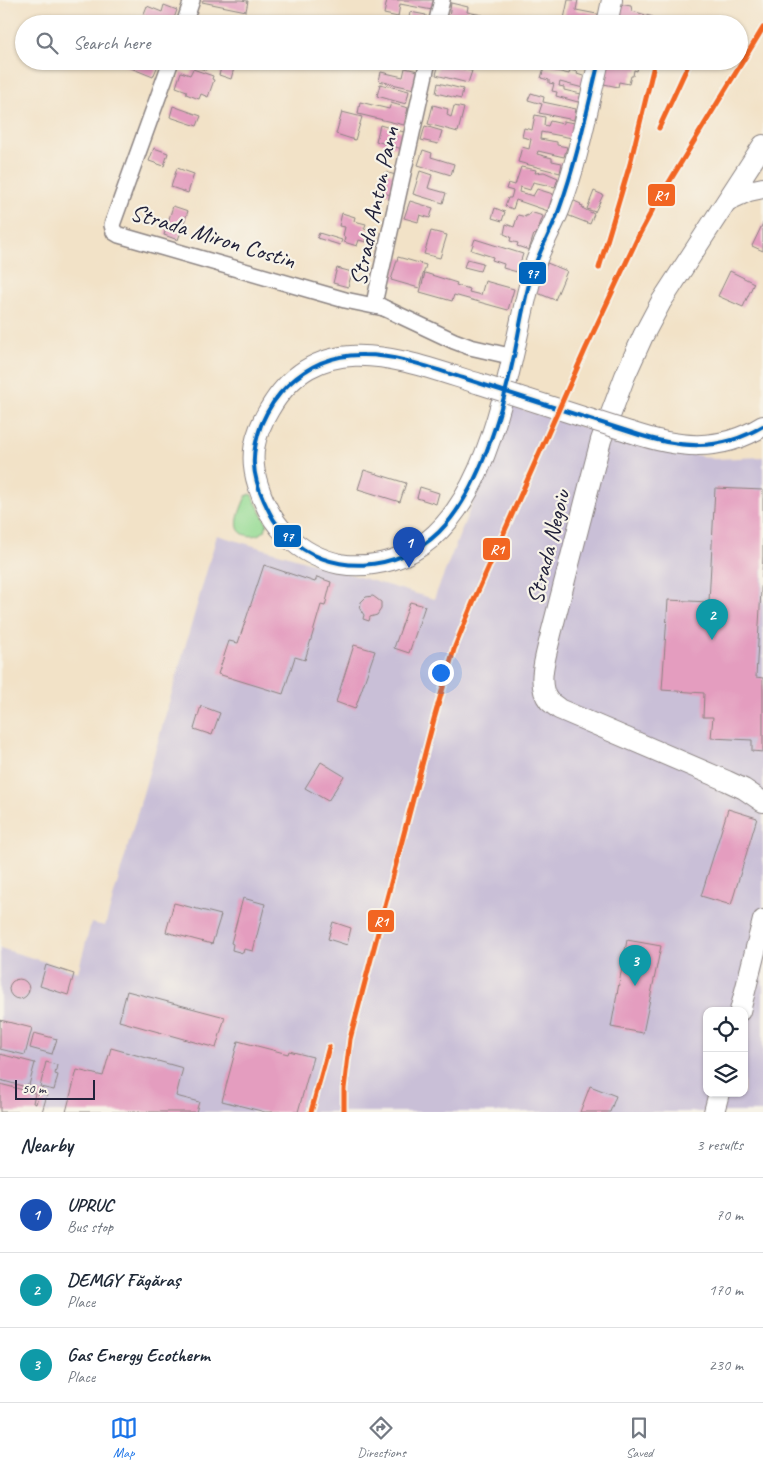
<!DOCTYPE html>
<meta charset="utf-8">
<style>
:root{--surface:#fff;--page:#f6f6f7;--text:#1f2937;--muted:#747a83;--line:#e0e1e3;--accent:#1a73e8}
body{margin:0;font-family:Caveat,sans-serif;background:var(--page);color:var(--text)}
.controls{position:absolute;right:15px;bottom:15px;display:grid;overflow:hidden;border-radius:10px;box-shadow:0 1px 4px #0004}
.controls button{width:45px;height:45px;display:grid;place-items:center;padding:0;border:0;border-bottom:1px solid var(--line);background:var(--surface);color:var(--text);font:25px sans-serif}
.scale{position:absolute;left:15px;bottom:12px;width:80px;box-sizing:border-box;padding-left:5px;border:2px solid #22223b;border-top:0;font-size:14px;line-height:18px;white-space:nowrap;color:#22223b;-webkit-text-stroke:4px #f7f3e8;paint-order:stroke}
.you{position:absolute;left:440px;top:672px;width:18px;height:18px;margin:-12px;border:4px solid #fff;border-radius:50%;background:#1a73e8;box-shadow:0 0 0 8px #1a73e833}
.badge{display:grid;place-items:center;width:32px;height:32px;border-radius:50%;background:var(--accent);color:#fff;font-size:16px;font-weight:700}
.pin{position:absolute;translate:-50% -41px;filter:drop-shadow(0 1px 2px #0008)}
.pin::after{content:'';position:absolute;top:26px;width:18px;height:15px;background:inherit;clip-path:polygon(0 0,100% 0,50% 100%)}
.list{margin:0;padding:0;list-style:none}
h2{display:flex;justify-content:space-between;align-items:center;height:65px;margin:0;padding:0 20px;font-size:21px}
h2 small{font-size:16px;font-weight:400;color:var(--muted)}
.list li{display:grid;grid-template-columns:32px 1fr auto;gap:15px;align-items:center;box-sizing:border-box;height:75px;padding:0 20px;border-top:1px solid var(--line)}
.list b{display:block;font-size:19px;white-space:nowrap}
.list p{margin:0;font-size:16px;white-space:nowrap;color:var(--muted)}
.list em{font-size:16px;font-style:normal;color:var(--muted)}
.icon{flex:none;width:28px;height:28px;fill:none;stroke:currentColor;stroke-width:2;stroke-linecap:round;stroke-linejoin:round}
.map{position:relative;flex:none;width:763px;height:1112px;overflow:hidden}
.search{position:absolute;background:var(--surface);box-shadow:0 1px 4px #0004;left:15px;right:15px;top:15px;height:55px;display:flex;align-items:center;gap:12px;box-sizing:border-box;padding:0 18px;border-radius:28px;color:var(--muted);font-size:19px}
.sheet{height:290px;background:var(--surface)}
nav{display:flex;justify-content:space-around;align-items:center;box-sizing:border-box;height:70px;border-top:1px solid var(--line);background:var(--surface);font-size:14px;color:var(--muted)}
nav a{display:grid;justify-items:center;gap:2px}
nav .on{color:var(--accent)}
.map>svg:first-child{display:block}
.industrial{fill:#c9bfd7;fill-rule:evenodd}
.green{fill:#97dc95;stroke:#5c7f68}
.building{fill:#e49dbf}
.lines{fill:none;stroke-linecap:round;stroke-linejoin:round}
.minor-casing{stroke:#8a8281;stroke-width:18}
.major-casing{stroke:#8a8281;stroke-width:22}
.minor{stroke:#fff;stroke-width:15}
.major{stroke:#fff;stroke-width:20}
.major-bridge-casing{stroke:#8a8281;stroke-width:22;stroke-linecap:butt}
.major-bridge{stroke:#fff;stroke-width:20}
.bus-1-casing{stroke:#f7f3e8;stroke-width:8}
.bus-1{stroke:#0065bd;stroke-width:4}
.rail-1-casing{stroke:#f7f3e8;stroke-width:9}
.rail-1{stroke:#f26522;stroke-width:5}
.labels{text-anchor:middle;stroke-width:4.5;stroke-linejoin:round;paint-order:stroke}
.street-label{font-size:24px;fill:#22223b;stroke:#f7f3e8}
.line-badge{stroke:#f7f3e8;stroke-width:2}
.badge-label{font-size:14px;text-anchor:middle;font-weight:bold;fill:#fff}
</style>
<div class="map">
<svg width="763" height="1112" viewBox="0 0 763 1112">
<rect width="100%" height="100%" fill="#f7f3e8"/>
<filter id="ink" filterUnits="userSpaceOnUse"><feTurbulence type="fractalNoise" baseFrequency=".02" numOctaves="2"/><feDisplacementMap in="SourceGraphic" scale="10" xChannelSelector="R" yChannelSelector="G"/><feConvolveMatrix kernelMatrix="1 2 1 2 8 2 1 2 1" color-interpolation-filters="sRGB"/></filter>
<filter id="wash" filterUnits="userSpaceOnUse"><feTurbulence type="fractalNoise" baseFrequency=".0096" numOctaves="4" result="noise"/><feDisplacementMap in="SourceGraphic" scale="20" xChannelSelector="R" yChannelSelector="G"/><feGaussianBlur stdDeviation="1.12" result="paint"/><feColorMatrix in="noise" values="0 0 0 0 0 0 0 0 0 0 0 0 0 0 0 0 0 1.4 0 .05"/><feComposite in="paint" operator="in"/></filter>
<g filter="url(#wash)">
<rect width="100%" height="100%" fill="#f2e2c7"/>
<!-- industrial -->
<path class="industrial" d="M511 406 621 438 714 459 763 457V1112H0V948L78 972 91 923 105 926 217 535 434 599ZM707 1011H744V1093H707Z"/>
<!-- green -->
<path class="green" d="M251 494 267 523 265 531C259 535 253 537 246 535 229 530 242 507 246 496Z"/>
<g id="blocks">
<!-- building -->
<g class="building">
<path d="M203 0H241L248 1 246 11 202 2Z"/>
<path d="M387 0H434L432 10 400 4 398 17 384 14Z"/>
<path d="M568 0H578L576 10 602 15 600 24H587L564 19Z"/>
<path d="M451 3 468 7 467 12 483 15 481 23 449 17Z"/>
<path d="M619 4 631 6 632 11 653 17 651 24H626L616 20Z"/>
<path d="M164 5 177 10 172 24H143L146 17 143 16 147 6 162 12Z"/>
<path d="M410 12 426 15 425 24H408Z"/>
<path d="M107 61H140L144 63 145 61H156L159 63 153 77 116 62 115 64Z"/>
<path d="M183 61H208L206 70 183 64Z"/>
<path d="M223 61H236L231 79 219 75Z"/>
<path d="M538 61H564L562 68 538 63Z"/>
<path d="M605 61H639L637 71 634 70 633 76H631L629 84 619 82 618 87 604 84Z"/>
<path d="M439 63 472 71 468 83 436 75Z"/>
<path d="M405 68 418 71 414 89 379 81 381 72 403 77Z"/>
<path d="M544 68 569 74 570 70 578 72 577 74 586 77 583 88 560 82 559 86 564 87V90L581 94 578 102 556 96 557 92 552 91 554 84 549 83V80L541 78Z"/>
<path d="M193 69 213 76 212 79 214 80 208 97 201 94 199 99 186 94 187 91 176 87 181 72 190 75Z"/>
<path d="M438 83 463 89 461 99 436 93Z"/>
<path d="M380 84 409 91 406 104 377 96Z"/>
<path d="M531 93 544 97 543 102 576 109 574 120 539 113 542 104 528 100Z"/>
<path d="M360 102 389 109 391 103 408 108 404 125 358 114Z"/>
<path d="M433 105 448 109 447 115 451 117 454 106 464 108 458 132 428 124Z"/>
<path d="M173 106 201 116 197 126 170 117Z"/>
<path d="M342 112 362 117 355 140 336 134Z"/>
<path d="M535 115 545 117 544 125 548 126 550 121 563 124V121L575 123 572 138 541 132 540 139 557 142V145L567 147 564 157 538 151 537 154 552 158V161L562 163 560 173 518 162 522 147 529 149 531 139 522 137 524 128 532 130Z"/>
<path d="M380 125 407 133 402 149 376 141Z"/>
<path d="M425 126 442 131 438 144 421 140Z"/>
<path d="M154 148 168 153 164 166 149 161Z"/>
<path d="M423 150 432 153 431 157 454 164 451 175 418 165Z"/>
<path d="M521 167 536 170 535 173 544 172 558 178 555 187 533 182 530 190 520 187 519 192 533 196 537 189 553 194 548 211 516 200 513 209 505 206 508 198H511L513 191 506 189 508 183 515 185Z"/>
<path d="M177 168 194 174 188 193 171 187Z"/>
<path d="M420 171 432 175 428 188 446 193 443 203 413 194Z"/>
<path d="M385 172 396 175 391 195 380 192Z"/>
<path d="M594 191 603 195 595 212 587 209Z"/>
<path d="M572 200 581 204 580 205 583 206 582 208 594 214 590 224 567 215Z"/>
<path d="M410 201 433 208 430 218 420 215 418 222 404 218Z"/>
<path d="M173 206 188 211 178 240 164 235Z"/>
<path d="M495 208 505 212 502 221 492 218Z"/>
<path d="M530 212 543 216 536 235 534 234 529 250 517 246 518 243 510 241 511 237 504 234 506 224 514 227 518 215 526 217V215L528 216Z"/>
<path d="M342 213 355 217 354 221 366 224 364 229 369 230 366 242 359 240 357 246 344 242 345 237 343 236 345 227 339 226Z"/>
<path d="M763 223V251L752 246Z"/>
<path d="M431 231 447 235 440 258 424 254Z"/>
<path d="M319 233 342 240 340 245 317 238Z"/>
<path d="M475 239 523 254 517 272 503 268 504 264 492 260 493 257 471 250Z"/>
<path d="M398 257 426 265 419 288 391 280Z"/>
<path d="M467 259 483 263 480 271 464 267Z"/>
<path d="M547 263 567 271 555 300 535 292Z"/>
<path d="M337 268 352 272 348 287 333 283Z"/>
<path d="M730 271 754 283 743 307 718 296Z"/>
<path d="M425 273 457 283 456 285 470 289 469 292 481 295 485 281 514 289 508 310 454 295 452 301 420 292Z"/>
<path d="M364 470 406 483 400 502 358 489Z"/>
<path d="M420 487 439 493 436 504 417 498Z"/>
<path d="M715 488 763 490V556L756 677 763 678V752L752 751V740L711 738 713 717H703L704 693 662 690 668 600 709 602Z"/>
<path d="M264 565 315 582 317 577 331 582 325 606 321 605 305 660 295 657 283 694 218 674 229 641 238 643Z"/>
<path d="M373 596 381 602V609L377 615 370 617 369 621 363 619 364 615 360 609 361 602 366 597Z"/>
<path d="M410 602 425 606 409 653 394 648Z"/>
<path d="M354 645 375 651 355 709 336 702Z"/>
<path d="M201 706 220 713 212 735 194 729Z"/>
<path d="M321 762 344 776 328 801 305 788Z"/>
<path d="M728 809 757 818 731 905 701 896Z"/>
<path d="M243 898 265 904 253 951 244 949 243 953 232 950 233 944 231 943Z"/>
<path d="M174 903 221 915 212 944 166 932Z"/>
<path d="M333 922 351 928 347 945 328 939Z"/>
<path d="M627 940 661 946 643 1033 611 1027Z"/>
<path d="M46 965 74 974 68 995 40 986Z"/>
<circle cx="19" cy="989" r="10"/>
<path d="M127 991 225 1017 216 1048 119 1021Z"/>
<path d="M0 1020 32 1028 25 1055 0 1049Z"/>
<path d="M34 1033 57 1039 52 1054 30 1048Z"/>
<path d="M238 1041 288 1054 289 1051 313 1057 298 1112H265L222 1101Z"/>
<path d="M111 1048 183 1068 176 1096 199 1102 196 1112H66L77 1070 103 1076Z"/>
<path d="M0 1054 35 1063 29 1085 27 1084 26 1087 0 1080Z"/>
<path d="M46 1062 57 1065 55 1074 58 1075 54 1090 40 1087Z"/>
<path d="M0 1084 35 1093 33 1103 36 1104 39 1092 47 1095 42 1112H0Z"/>
<path d="M590 1086 616 1096 610 1112H580Z"/>
</g>
</g>
</g>
<g filter="url(#ink)">
<use href="#blocks" fill-opacity="0" stroke="#8a8281" stroke-width="1"/>
<g class="lines">
<defs>
<g id="minor">
<path d="M184 24 192 0"/>
<path d="M436 24 442 0"/>
<path d="M171 61 112 225 114 232 119 235 345 300 384 308"/>
<path d="M428 61 375 299 377 304 384 308 454 341 470 347 514 357"/>
</g>
<g id="major">
<path d="M607 24 612 0"/>
<path d="M763 145 661 302 643 336 625 376 601 440 551 634C547 653 535 684 549 701 552 704 556 706 559 709L727 781 744 789 763 802"/>
<path d="M727 201 749 191 763 188"/>
<path d="M480 384C405 361 319 323 269 410 254 435 249 457 258 485 270 526 298 555 340 564 358 567 375 565 392 560 494 529 508 357 533 271 539 249 552 229 560 208 578 161 587 110 599 61"/>
<path d="M630 432C677 448 719 453 763 426"/>
<path d="M740 1011 763 920"/>
<path d="M714 1112 719 1093"/>
</g>
</defs>
<!-- minor casing -->
<use href="#minor" class="minor-casing"/>
<!-- major casing -->
<use href="#major" class="major-casing"/>
<!-- minor -->
<use href="#minor" class="minor"/>
<!-- major -->
<use href="#major" class="major"/>
<defs>
<path id="major-bridge" d="M480 384 630 432"/>
</defs>
<!-- major-bridge casing -->
<use href="#major-bridge" class="major-bridge-casing"/>
<!-- major-bridge -->
<use href="#major-bridge" class="major-bridge"/>
<defs>
<path id="bus-1" d="M599 61C587 110 577 160 560 207 553 228 541 247 534 268 524 296 520 327 514 356 502 411 479 492 439 532 398 572 329 578 287 536 276 526 270 514 264 501 251 473 251 453 261 425 267 411 276 396 288 385 309 365 334 354 364 355 398 355 431 368 463 378 519 396 574 414 630 432 677 448 719 453 763 426"/>
</defs>
<!-- bus-1 casing -->
<use href="#bus-1" class="bus-1-casing"/>
<!-- bus-1 -->
<use href="#bus-1" class="bus-1"/>
<defs>
<g id="rail-1">
<path d="M659 128 690 61"/>
<path d="M599 268 630 164 655 61"/>
<path d="M311 1112 329 1047"/>
<path d="M344 1112V1089L350 1039 434 719 454 649 474 600 586 348 639 235 654 207 763 28"/>
</g>
</defs>
<!-- rail-1 casing -->
<use href="#rail-1" class="rail-1-casing"/>
<!-- rail-1 -->
<use href="#rail-1" class="rail-1"/>
</g>
</g>
<g class="labels">
<!-- street labels -->
<g class="street-label">
<text transform="translate(374 206) rotate(-78)" y="8">Strada Anton Pann</text>
<text transform="translate(213 236) rotate(17)" y="8">Strada Miron Costin</text>
<text transform="translate(548 547) rotate(-76)" y="8">Strada Negoiu</text>
</g>
</g>
<g class="line-badge">
<rect x="647" y="183" width="29" height="24" rx="5" fill="#f26522"/>
<rect x="518" y="261" width="29" height="24" rx="5" fill="#0065bd"/>
<rect x="273" y="524" width="29" height="24" rx="5" fill="#0065bd"/>
<rect x="482" y="537" width="29" height="24" rx="5" fill="#f26522"/>
<rect x="367" y="909" width="28" height="24" rx="5" fill="#f26522"/>
</g>
<g class="badge-label">
<text x="661" y="200">R1</text>
<text x="532" y="278">97</text>
<text x="287" y="541">97</text>
<text x="497" y="554">R1</text>
<text x="381" y="926">R1</text>
</g>
</svg>
<div class="controls">
<button><svg class="icon" aria-label="locate" viewBox="0 0 24 24"><circle cx="12" cy="12" r="6"/><path d="M12 2v4M12 18v4M2 12h4M18 12h4"/></svg></button>
<button><svg class="icon" aria-label="layers" viewBox="0 0 24 24"><path d="M12 4l9 5-9 5-9-5zM3 14l9 5 9-5"/></svg></button>
</div>
<div class="scale">50 m</div>
<div class="you"></div>
<div class="pin badge" style="left:409px;top:568px;background:#1a4fb4">1</div>
<div class="pin badge" style="left:712px;top:640px;background:#0f9aa8">2</div>
<div class="pin badge" style="left:635px;top:986px;background:#0f9aa8">3</div>
<div class="search"><svg class="icon" aria-label="search" viewBox="0 0 24 24"><circle cx="10" cy="10" r="6"/><path d="M15 15l6 6"/></svg>Search here</div>
</div>
<section class="sheet">
<h2>Nearby<small>3 results</small></h2>
<ul class="list">
<li><span class="badge" style="background:#1a4fb4">1</span><div><b>UPRUC</b><p>Bus stop</p></div><em>70 m</em></li>
<li><span class="badge" style="background:#0f9aa8">2</span><div><b>DEMGY Făgăraș</b><p>Place</p></div><em>170 m</em></li>
<li><span class="badge" style="background:#0f9aa8">3</span><div><b>Gas Energy Ecotherm</b><p>Place</p></div><em>230 m</em></li>
</ul>
</section>
<nav>
<a class="on"><svg class="icon" aria-label="map" viewBox="0 0 24 24"><path d="M3 6l6-2 6 2 6-2v14l-6 2-6-2-6 2zM9 4v14M15 6v14"/></svg>Map</a>
<a><svg class="icon" aria-label="directions" viewBox="0 0 24 24"><path d="M12 3l9 9-9 9-9-9zM9 14v-3h6M13 9l2 2-2 2"/></svg>Directions</a>
<a><svg class="icon" aria-label="saved" viewBox="0 0 24 24"><path d="M7 4h10v16l-5-4-5 4z"/></svg>Saved</a>
</nav>
